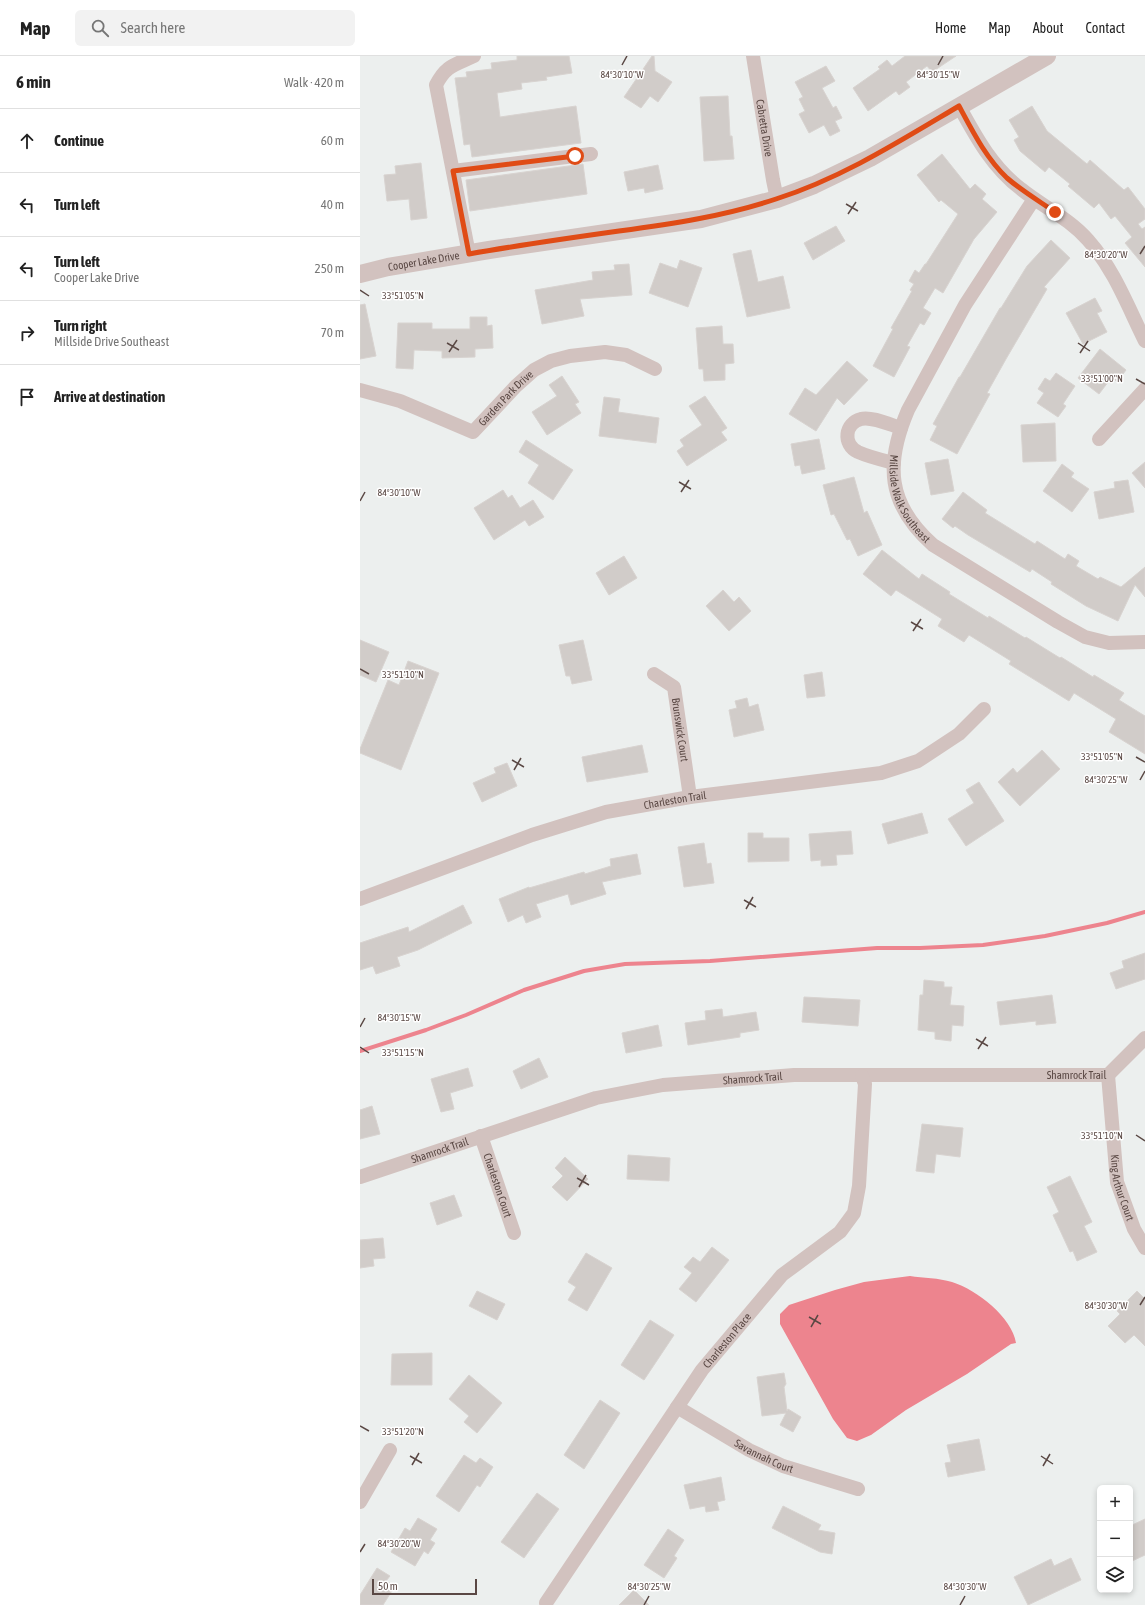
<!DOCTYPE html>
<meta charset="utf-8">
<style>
:root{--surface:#fff;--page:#f2f2f2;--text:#222;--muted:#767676;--line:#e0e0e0}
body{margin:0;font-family:"Asap Condensed",sans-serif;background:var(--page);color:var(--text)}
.controls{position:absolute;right:12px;bottom:12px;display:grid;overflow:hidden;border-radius:6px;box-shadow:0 2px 6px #0003}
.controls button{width:36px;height:36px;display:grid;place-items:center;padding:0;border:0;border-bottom:1px solid var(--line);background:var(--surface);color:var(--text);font:20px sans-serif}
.scale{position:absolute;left:12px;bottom:10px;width:105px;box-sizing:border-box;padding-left:4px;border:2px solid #5a4844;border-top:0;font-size:11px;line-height:14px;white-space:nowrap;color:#5a4844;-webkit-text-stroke:3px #fff;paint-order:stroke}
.stop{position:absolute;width:12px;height:12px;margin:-9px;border:3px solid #e04b15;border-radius:50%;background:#fff}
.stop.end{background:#e04b15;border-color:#fff;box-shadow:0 1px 4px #0008}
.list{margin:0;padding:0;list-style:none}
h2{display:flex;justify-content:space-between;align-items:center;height:52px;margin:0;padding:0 16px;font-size:17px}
h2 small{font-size:13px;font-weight:400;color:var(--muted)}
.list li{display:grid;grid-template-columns:26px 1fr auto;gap:12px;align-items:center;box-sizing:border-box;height:64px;padding:0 16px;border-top:1px solid var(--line)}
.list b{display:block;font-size:15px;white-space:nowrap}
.list p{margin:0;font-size:13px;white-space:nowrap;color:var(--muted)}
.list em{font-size:13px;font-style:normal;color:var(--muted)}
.icon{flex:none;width:22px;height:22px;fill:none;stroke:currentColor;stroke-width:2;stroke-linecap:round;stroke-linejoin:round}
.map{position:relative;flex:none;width:785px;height:1549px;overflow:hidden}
header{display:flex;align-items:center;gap:24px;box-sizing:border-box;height:56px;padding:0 20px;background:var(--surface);border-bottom:1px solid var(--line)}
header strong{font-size:19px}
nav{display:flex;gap:22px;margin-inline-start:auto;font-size:14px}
.search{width:280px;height:36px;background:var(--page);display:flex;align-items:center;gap:10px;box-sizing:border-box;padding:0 14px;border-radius:6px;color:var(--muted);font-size:15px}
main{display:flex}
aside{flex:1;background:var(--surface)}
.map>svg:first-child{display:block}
.water{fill:#ed848e}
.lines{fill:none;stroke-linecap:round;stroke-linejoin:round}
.stream{stroke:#ed848e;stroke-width:4}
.building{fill:#d1ccc9;stroke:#d8d3d0}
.minor{stroke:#d2c2bf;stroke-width:14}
.tertiary{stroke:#d2c2bf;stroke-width:18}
.route{stroke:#e04b15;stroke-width:5}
.ticks{fill:none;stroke:#5a4844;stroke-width:1.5}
.labels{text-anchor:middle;stroke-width:3;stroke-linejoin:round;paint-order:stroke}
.street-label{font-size:11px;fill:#5a4844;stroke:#fff}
.ticks-label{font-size:10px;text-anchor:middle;fill:#5a4844;stroke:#fff;stroke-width:3;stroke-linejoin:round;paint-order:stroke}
</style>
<header>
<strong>Map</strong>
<div class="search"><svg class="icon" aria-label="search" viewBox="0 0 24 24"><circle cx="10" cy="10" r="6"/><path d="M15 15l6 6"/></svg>Search here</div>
<nav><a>Home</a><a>Map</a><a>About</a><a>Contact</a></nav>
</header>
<main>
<aside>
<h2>6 min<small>Walk · 420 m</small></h2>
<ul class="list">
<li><svg class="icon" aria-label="ahead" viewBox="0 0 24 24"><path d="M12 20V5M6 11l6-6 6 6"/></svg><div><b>Continue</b></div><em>60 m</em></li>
<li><svg class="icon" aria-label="left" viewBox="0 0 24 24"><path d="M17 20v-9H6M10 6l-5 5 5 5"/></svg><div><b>Turn left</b></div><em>40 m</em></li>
<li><svg class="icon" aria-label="left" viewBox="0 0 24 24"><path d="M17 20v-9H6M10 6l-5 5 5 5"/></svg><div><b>Turn left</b><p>Cooper Lake Drive</p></div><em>250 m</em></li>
<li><svg class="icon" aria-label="right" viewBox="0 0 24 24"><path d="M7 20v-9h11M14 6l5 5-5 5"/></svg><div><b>Turn right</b><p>Millside Drive Southeast</p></div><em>70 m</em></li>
<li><svg class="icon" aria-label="arrive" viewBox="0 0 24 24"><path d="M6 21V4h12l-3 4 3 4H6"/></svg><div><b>Arrive at destination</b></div></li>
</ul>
</aside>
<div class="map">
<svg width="785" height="1549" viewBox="0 0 785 1549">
<rect width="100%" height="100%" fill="#ecefee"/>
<!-- water -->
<path class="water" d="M550 1220C563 1222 579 1222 592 1226 617 1234 652 1261 656 1287L651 1288 607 1318 546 1354 511 1379 497 1385 487 1382 473 1363 420 1268V1258L429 1249 475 1234 504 1226Z"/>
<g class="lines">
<!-- stream -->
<path class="stream" d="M0 995 66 974 106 959 164 934 224 915 265 908 350 905 517 892H560L623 889 685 880 747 867 785 856"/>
</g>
<!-- building -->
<g class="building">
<path d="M157 0H209L212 17 186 21 187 24 161 27 162 33 137 37 140 61 216 50 221 87 112 101 110 88 104 89 95 22 107 21 106 16 132 13 131 7 157 4Z"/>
<path d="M292 0H294L295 15 312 26 298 46 290 40 281 52 264 41Z"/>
<path d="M545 0H596L572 16 567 10 546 26 550 31 539 39 536 35 508 55 493 32 520 13 518 11 527 4 532 10Z"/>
<path d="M466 10 475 25 462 32 473 52 476 50 482 62 475 65 480 75 470 80 464 69 449 77 439 58 445 55 439 43 443 41 435 26Z"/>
<path d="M368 40 370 80H372L374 103 344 105 340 41Z"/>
<path d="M672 50 687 75 727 108 730 104 764 134 768 131 785 153V163L778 168 782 173 785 171V211L765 187 772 181 755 160 751 163 739 147 734 152 708 130 710 128 689 111 685 116 660 95 654 84 659 81 649 64Z"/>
<path d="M582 98 610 133 615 128 626 138 622 143 637 156 614 183 583 237 575 232 563 252 571 257 564 269 560 267 547 290 550 291 534 321 513 310 533 273 531 272 552 235 550 234 554 228 549 225 555 214 559 217 565 208H566L598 158 581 144 579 146 557 119Z"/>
<path d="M61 107 67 162 51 164 49 143 27 145 24 119 36 118 35 110Z"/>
<path d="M223 108 227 138 110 155 106 124Z"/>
<path d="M298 109 303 133 285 137 284 132 268 135 264 116Z"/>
<path d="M476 170 485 185 453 204 444 187Z"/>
<path d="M691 184 710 202 684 231 687 233 646 303 627 337 630 338 597 398 570 384 577 370 573 368 599 321H600L640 252H641L667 210Z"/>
<path d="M391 194 398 226 423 220 430 252 387 261 373 198Z"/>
<path d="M320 204 342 212 328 251 289 237 300 207 317 213Z"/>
<path d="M269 208 272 239 220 243 224 260 182 268 175 234 233 224 232 216 255 214 254 209Z"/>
<path d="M735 242 742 255 737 257 747 276 723 288 706 257Z"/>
<path d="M5 248 16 300 0 303V249Z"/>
<path d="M110 261H127V270L132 269 133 292 115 293V301L82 302V295L54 294 53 313 36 312 38 267H72V273H110Z"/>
<path d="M362 270 363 288H373L374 307 365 308V324L344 325 343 313H339L336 272Z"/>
<path d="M740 293 766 314 757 326 752 321 739 338 718 322Z"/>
<path d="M487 305 508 324 484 349 477 342 456 375 429 358 445 332 456 339Z"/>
<path d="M696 317 715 330 703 348 706 350 698 361 677 347 684 337 678 333 685 322 690 325Z"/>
<path d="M202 320 219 346 215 348 221 357 187 379 172 356 197 340 189 329Z"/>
<path d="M345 340 367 372 361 376 367 384 327 410 317 395 324 390 320 384 342 369 329 350Z"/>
<path d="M244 341 260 343 258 356 299 362 296 387 239 380Z"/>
<path d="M695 367 696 405 663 406 661 369Z"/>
<path d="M459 383 465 413 442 418 440 409 435 410 431 388Z"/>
<path d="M166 384 213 414 193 444 168 427 179 409 159 396Z"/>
<path d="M588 403 594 435 571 439 565 407Z"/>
<path d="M785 406V432L772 417Z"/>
<path d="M702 408 714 417 711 421 729 433 712 456 683 435Z"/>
<path d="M494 421 504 457 507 455 522 489 498 500 490 483 487 484 474 458 471 459 463 429Z"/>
<path d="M768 424 774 456 739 463 734 436 755 432 754 426Z"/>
<path d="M143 434 148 442 152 439 160 452 173 444 184 461 169 470 165 464 134 484 114 452Z"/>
<path d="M603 436 627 454 625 457 675 488 677 485 705 503 708 498 719 505 716 510 738 523 740 521 761 531 785 511V541L775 529 758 565 726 550 691 528 692 526 672 513 670 516 608 479 595 470 593 472 582 463Z"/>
<path d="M522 494 559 523 562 518 590 536 589 538 628 562 629 560 665 582 666 581 700 602 701 601 733 621 734 619 764 637 759 644 785 660V698L749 676 756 663 714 637 709 645 649 608 651 605 609 579 604 586 578 570 582 563 536 534 531 540 503 518Z"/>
<path d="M264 500 277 522 249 539 236 517Z"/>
<path d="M363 534 374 546 379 541 391 555 369 575 346 550Z"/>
<path d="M0 584 29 596 16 626 0 619Z"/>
<path d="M223 584 232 624 212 628 210 620H206L199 589Z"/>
<path d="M48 605 79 617 41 714 0 697V693L28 624 39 629Z"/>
<path d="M462 616 465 640 447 642 444 619Z"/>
<path d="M387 642 389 651 398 648 404 674 374 681 369 654 377 652 375 645Z"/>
<path d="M282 689 288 716 227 726 222 701Z"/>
<path d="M682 694 700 713 660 750 638 726 653 712 657 717Z"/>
<path d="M147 707 157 730 122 746 113 727 136 717 134 712Z"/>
<path d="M619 726 644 765 606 790 588 763 614 747 606 734Z"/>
<path d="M562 757 568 777 528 788 522 768Z"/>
<path d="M491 775 493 798 476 799 477 809 461 810V804L451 805 449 778Z"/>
<path d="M388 777H403V782H429V805L388 806Z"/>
<path d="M344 787 347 808 351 807 354 827 324 831 318 791Z"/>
<path d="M277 798 281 818 242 826 246 838 211 849 208 838 176 848 181 861 166 867 163 859 148 866 139 843 169 831V832L224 816 225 818 251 810 250 803Z"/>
<path d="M103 849 112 867 58 894 37 901 40 910 16 918 13 910 0 914V887L48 871 49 876Z"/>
<path d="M785 897V923L756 933 750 917 764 912 762 905Z"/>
<path d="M564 924 584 926V931H592L590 949 604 950 603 970 592 969 591 985 575 983V976L558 974 560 939H563Z"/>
<path d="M692 939 696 967 676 969V965L640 969 637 946Z"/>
<path d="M444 941 500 944 498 970 442 966Z"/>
<path d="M362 953 363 961 396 956 399 974 380 977V981L328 989 325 967 346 964 345 955Z"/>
<path d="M298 969 302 990 266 997 262 977Z"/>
<path d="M179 1002 188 1021 161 1033 153 1015Z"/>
<path d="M108 1012 113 1030 90 1037 94 1053 81 1056 71 1023Z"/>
<path d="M12 1050 20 1078 0 1083V1054Z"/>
<path d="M562 1068 603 1072 600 1101 576 1098 574 1117 556 1115Z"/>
<path d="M268 1099 310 1102 309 1125 267 1123Z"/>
<path d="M205 1101 228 1123 207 1145 192 1131 203 1120 195 1112Z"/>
<path d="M710 1120 732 1166 724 1170 737 1196 717 1205 713 1195 710 1196 693 1159 699 1156 687 1131Z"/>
<path d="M94 1139 102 1160 77 1169 70 1147Z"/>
<path d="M23 1182 25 1202 13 1203 14 1210 0 1212V1184Z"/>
<path d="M352 1191 369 1204 336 1246 319 1233 332 1217 324 1211 333 1201 340 1206Z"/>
<path d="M226 1197 252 1212 227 1255 208 1244 216 1231 208 1226Z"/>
<path d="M117 1235 145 1248 137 1264 109 1250Z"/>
<path d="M777 1235 785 1243V1290L774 1279 765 1287 748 1270 760 1258 757 1255Z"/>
<path d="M290 1264 314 1279 284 1324 261 1309Z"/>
<path d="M72 1297V1329H31L32 1298Z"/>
<path d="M424 1317 426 1328 424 1331 427 1355 428 1353 441 1361 433 1376 420 1369 426 1357 402 1360 397 1321Z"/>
<path d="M109 1319 142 1347 117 1377 104 1366 109 1360 89 1343Z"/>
<path d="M240 1344 260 1357 224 1413 204 1399Z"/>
<path d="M619 1383 625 1414 588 1421 585 1407 591 1406 587 1389Z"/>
<path d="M104 1399 116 1407 120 1402 133 1411 120 1431 117 1429 99 1456 76 1440Z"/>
<path d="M361 1421 365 1444 357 1446 359 1454 346 1456 345 1450 330 1453 324 1429Z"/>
<path d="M177 1437 199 1453 164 1502 141 1486Z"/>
<path d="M423 1450 461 1469 458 1474 475 1477 472 1498 460 1496 412 1472Z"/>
<path d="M58 1462 77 1473 70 1484 75 1487 68 1498 64 1495 55 1510 31 1496 45 1472 50 1475Z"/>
<path d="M785 1463V1499L770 1506V1470Z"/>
<path d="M308 1473 324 1484 314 1500 317 1502 304 1522 284 1509Z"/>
<path d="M711 1502 721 1524 668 1549 654 1521 691 1503 694 1510Z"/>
<path d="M17 1512 30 1520 26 1525 35 1530 23 1549H0V1539Z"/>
<path d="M274 1534 289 1549H259Z"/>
</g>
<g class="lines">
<!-- minor -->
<g class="minor">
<path id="s1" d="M393 0 413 124 417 143"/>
<path d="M599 50C616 81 632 111 661 133 683 151 709 162 728 184 754 213 768 251 785 285"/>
<path d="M93 115 231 98"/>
<path id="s2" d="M674 143 605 249 548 354C525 408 527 448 573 489L698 566 725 581 749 587 785 586"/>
<path d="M109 198 76 29C86 9 95 9 114 0"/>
<path id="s3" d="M0 334 40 345 113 376 156 330 174 314 191 305 210 300 245 296 266 299 295 313"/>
<path d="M739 383 785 333"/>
<path d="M534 407C522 404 509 401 498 396 482 388 485 367 501 363 511 360 531 369 541 372"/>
<path id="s4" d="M294 618 314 631 330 741"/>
<path id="s5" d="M0 843 172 779 246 756 330 741 521 717 558 705 599 678 624 653"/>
<path id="s6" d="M748 1019 757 1126 774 1173 785 1192"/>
<path id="s7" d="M121 1080 154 1177"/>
<path id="s8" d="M0 1121 236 1042 303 1029 434 1019H748L785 982"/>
<path id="s9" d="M317 1351 389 1394 423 1410 498 1433"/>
<path d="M0 1446 30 1394"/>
<path id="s10" d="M186 1547 342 1314 422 1219 480 1176 494 1157 499 1130 505 1028 502 1020"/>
</g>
<!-- tertiary -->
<path class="tertiary" id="s11" d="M0 218 28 211 129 194 341 163 417 143 454 129 510 102 687 0"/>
</g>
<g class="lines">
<!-- route -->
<path class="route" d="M215 100 93 115 109 198C159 189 209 182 259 175 312 168 365 160 416 143 482 122 540 85 599 50 613 76 626 102 647 122 662 135 679 145 695 156"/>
</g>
<!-- ticks -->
<path class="ticks" d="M262 9 267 0M578 9 583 0M486 148 498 155M488 158 496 146M780 198 785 190M0 234 9 240M87 287 99 294M718 287 730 295M89 296 97 284M720 297 728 285M776 323 785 328M319 426 331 433M321 436 329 424M0 445 5 436M551 566 563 573M553 575 561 563M0 613 9 618M776 701 785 706M152 704 164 711M154 714 161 702M780 724 785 715M384 844 396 851M386 853 393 841M0 971 5 962M616 983 628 990M0 991 9 997M618 993 626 981M776 1079 785 1085M217 1122 229 1129M219 1131 226 1119M780 1249 785 1241M449 1261 461 1268M451 1271 458 1259M0 1370 9 1375M50 1400 62 1407M681 1400 693 1408M52 1409 59 1397M683 1410 690 1398M0 1496 5 1488M284 1549 289 1540M600 1549 605 1540"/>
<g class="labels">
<!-- street labels -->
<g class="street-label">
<text dy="4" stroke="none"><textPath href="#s1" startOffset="73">Cabretta Drive</textPath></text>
<text dy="4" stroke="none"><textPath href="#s11" startOffset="65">Cooper Lake Drive</textPath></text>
<text dy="4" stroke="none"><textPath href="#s3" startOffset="168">Garden Park Drive</textPath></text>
<text dy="4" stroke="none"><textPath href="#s2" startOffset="341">Millside Walk Southeast</textPath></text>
<text dy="4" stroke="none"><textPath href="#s4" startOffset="67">Brunswick Court</textPath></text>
<text dy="4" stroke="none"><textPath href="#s5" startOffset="331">Charleston Trail</textPath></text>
<text dy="4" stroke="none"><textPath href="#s8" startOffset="731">Shamrock Trail</textPath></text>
<text dy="4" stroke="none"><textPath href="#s8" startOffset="407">Shamrock Trail</textPath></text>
<text dy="4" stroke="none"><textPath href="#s8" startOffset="84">Shamrock Trail</textPath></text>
<text dy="4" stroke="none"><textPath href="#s7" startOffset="52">Charleston Court</textPath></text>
<text dy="4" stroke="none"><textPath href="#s6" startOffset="114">King Arthur Court</textPath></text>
<text dy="4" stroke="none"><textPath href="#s10" startOffset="319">Charleston Place</textPath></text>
<text dy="4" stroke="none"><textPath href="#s9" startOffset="100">Savannah Court</textPath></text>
</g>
</g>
<g class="ticks-label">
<text x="578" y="22">84°30'15"W</text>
<text x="262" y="22">84°30'10"W</text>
<text x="746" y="202">84°30'20"W</text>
<text x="43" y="243">33°51'05"N</text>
<text x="742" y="326">33°51'00"N</text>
<text x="39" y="440">84°30'10"W</text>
<text x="43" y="622">33°51'10"N</text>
<text x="742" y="704">33°51'05"N</text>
<text x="746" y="727">84°30'25"W</text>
<text x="39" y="965">84°30'15"W</text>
<text x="43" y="1000">33°51'15"N</text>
<text x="742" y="1083">33°51'10"N</text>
<text x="746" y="1253">84°30'30"W</text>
<text x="43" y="1379">33°51'20"N</text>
<text x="39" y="1491">84°30'20"W</text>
<text x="289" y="1534">84°30'25"W</text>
<text x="605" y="1534">84°30'30"W</text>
</g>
</svg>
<div class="controls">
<button>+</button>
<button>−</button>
<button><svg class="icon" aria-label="layers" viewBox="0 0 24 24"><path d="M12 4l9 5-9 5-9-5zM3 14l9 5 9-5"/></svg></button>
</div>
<div class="scale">50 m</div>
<div class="stop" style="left:215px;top:100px"></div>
<div class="stop end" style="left:695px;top:156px"></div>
</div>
</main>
